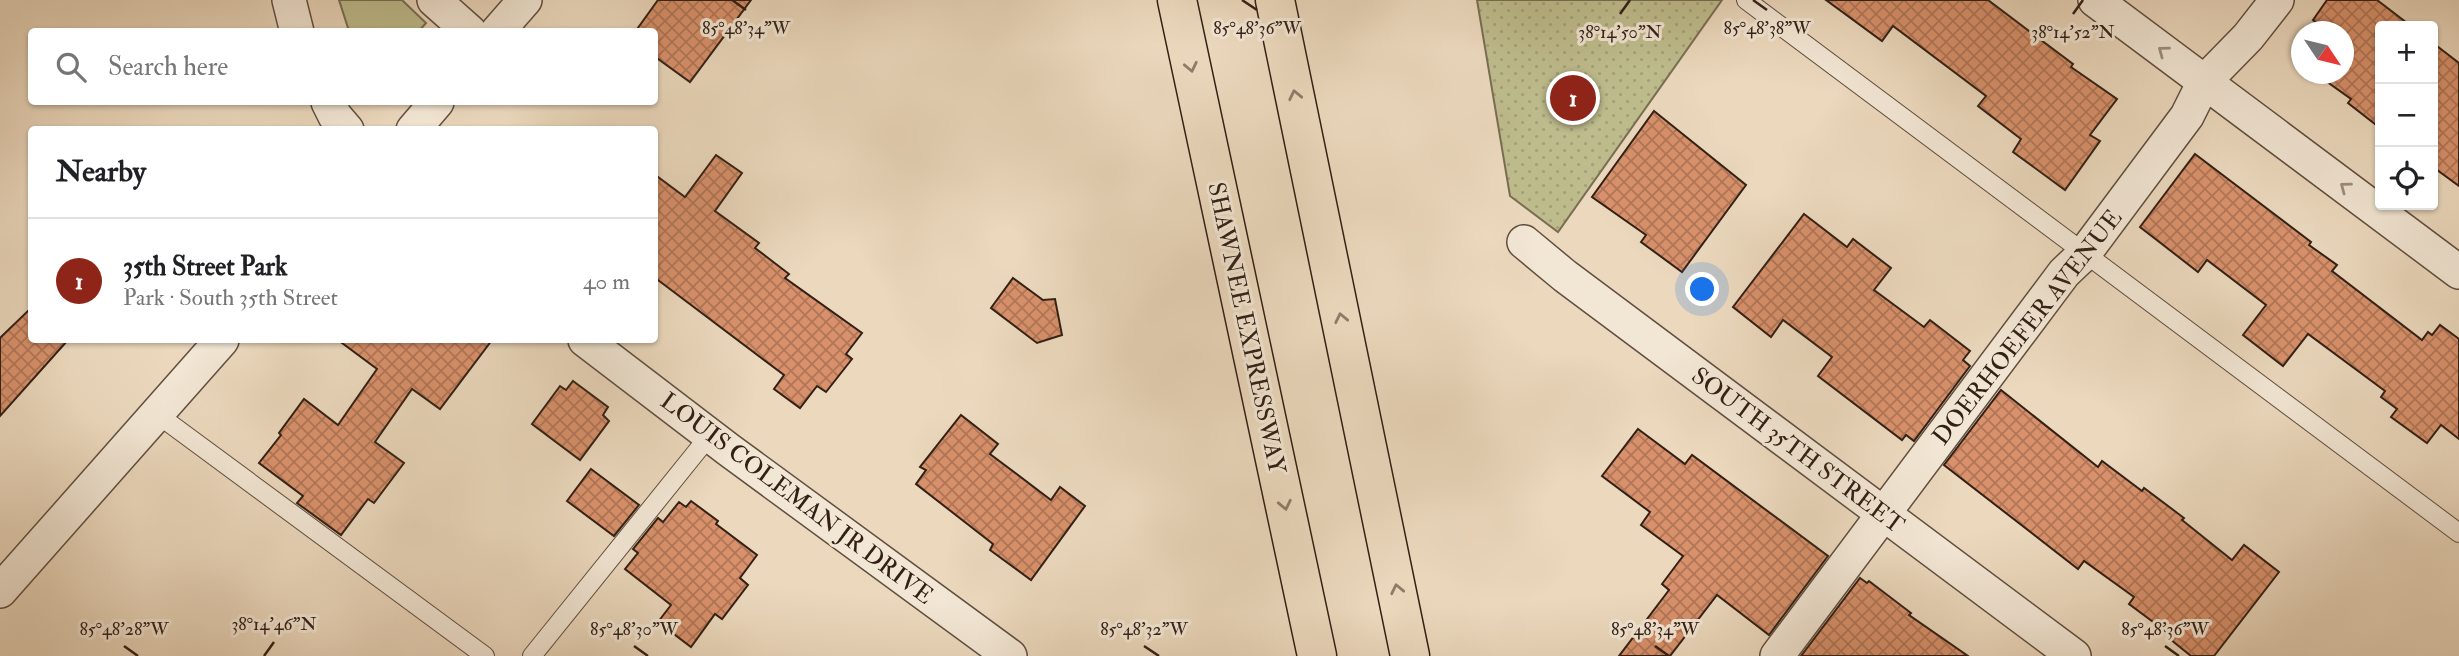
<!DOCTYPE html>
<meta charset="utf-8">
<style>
:root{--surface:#fff;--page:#f6f6f6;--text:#202124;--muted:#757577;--line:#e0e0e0;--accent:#8f2418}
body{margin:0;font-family:"IM FELL Double Pica",serif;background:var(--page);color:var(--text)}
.controls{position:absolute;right:21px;top:21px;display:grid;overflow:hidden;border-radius:7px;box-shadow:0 2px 5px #0004}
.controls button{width:63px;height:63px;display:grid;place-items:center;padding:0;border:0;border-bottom:2px solid var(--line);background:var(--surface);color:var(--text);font:35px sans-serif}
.compass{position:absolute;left:2291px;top:21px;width:63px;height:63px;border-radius:50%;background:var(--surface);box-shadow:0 2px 5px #0004;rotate:125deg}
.you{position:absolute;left:1703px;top:290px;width:24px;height:24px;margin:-18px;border:5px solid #fff;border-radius:50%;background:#1a73e8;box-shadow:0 0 0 10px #1a73e833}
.badge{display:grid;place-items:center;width:46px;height:46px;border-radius:50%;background:var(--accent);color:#fff;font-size:23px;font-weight:700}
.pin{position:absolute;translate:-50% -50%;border:4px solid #fff;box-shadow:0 2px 7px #0006}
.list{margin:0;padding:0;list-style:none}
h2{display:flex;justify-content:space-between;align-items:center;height:91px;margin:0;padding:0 28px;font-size:30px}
h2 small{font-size:23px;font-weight:400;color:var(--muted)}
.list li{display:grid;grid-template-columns:46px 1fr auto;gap:21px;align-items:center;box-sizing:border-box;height:126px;padding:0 28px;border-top:2px solid var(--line)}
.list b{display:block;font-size:26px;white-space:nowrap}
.list p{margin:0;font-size:23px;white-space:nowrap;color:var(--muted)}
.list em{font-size:23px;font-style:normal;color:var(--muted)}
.icon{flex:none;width:38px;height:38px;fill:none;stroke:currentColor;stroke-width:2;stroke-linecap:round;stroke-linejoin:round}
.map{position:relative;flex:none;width:2459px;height:656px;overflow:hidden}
.search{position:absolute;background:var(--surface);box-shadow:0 2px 5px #0004;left:28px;top:28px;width:630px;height:77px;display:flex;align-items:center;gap:18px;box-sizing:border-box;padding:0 24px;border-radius:7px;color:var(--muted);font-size:26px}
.panel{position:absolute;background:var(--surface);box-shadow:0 2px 5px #0004;left:28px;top:126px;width:630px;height:217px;border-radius:7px}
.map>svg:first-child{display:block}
.grass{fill:#bebc8d;stroke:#786e52;stroke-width:2}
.park{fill:url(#park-dots);stroke:#786e52;stroke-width:2}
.building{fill:url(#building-cross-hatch);stroke:#322016;stroke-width:2}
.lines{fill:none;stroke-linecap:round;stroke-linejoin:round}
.lane-casing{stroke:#604e40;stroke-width:20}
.street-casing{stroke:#604e40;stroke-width:36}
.highway-casing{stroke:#322016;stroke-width:41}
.lane{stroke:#f2e6d4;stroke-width:18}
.street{stroke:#f2e6d4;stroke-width:33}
.highway{stroke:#ebd8bd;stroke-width:38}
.oneway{stroke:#9c8d7e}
.oneway2{stroke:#8e7c6a}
.ticks{fill:none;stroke:#322016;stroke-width:2.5}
.labels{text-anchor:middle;stroke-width:6;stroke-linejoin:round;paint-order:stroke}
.street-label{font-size:24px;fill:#322016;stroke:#f2e6d4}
.ticks-label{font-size:18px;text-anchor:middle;fill:#322016;stroke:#f2e6d4;stroke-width:6;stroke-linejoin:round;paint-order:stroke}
</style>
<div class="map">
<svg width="2459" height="656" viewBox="0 0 2459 656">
<defs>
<pattern id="park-dots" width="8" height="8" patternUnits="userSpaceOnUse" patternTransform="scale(1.75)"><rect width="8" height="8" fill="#bebc8d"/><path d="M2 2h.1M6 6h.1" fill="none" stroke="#a4a179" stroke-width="1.8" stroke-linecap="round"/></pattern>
<pattern id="building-cross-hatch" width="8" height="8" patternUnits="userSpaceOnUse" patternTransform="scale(1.75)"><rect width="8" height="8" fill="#d8916b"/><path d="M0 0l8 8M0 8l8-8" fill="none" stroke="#b07657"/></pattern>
</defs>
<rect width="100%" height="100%" fill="#ebd8bd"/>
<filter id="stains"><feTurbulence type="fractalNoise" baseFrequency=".00286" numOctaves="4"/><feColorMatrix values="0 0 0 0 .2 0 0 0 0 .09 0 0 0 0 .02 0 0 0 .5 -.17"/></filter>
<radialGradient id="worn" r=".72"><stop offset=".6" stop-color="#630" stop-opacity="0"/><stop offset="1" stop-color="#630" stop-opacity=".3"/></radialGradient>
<!-- grass -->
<path class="grass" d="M339 0H402L426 23 419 31H349Z"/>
<!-- park -->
<path class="park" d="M1477 0H1722L1558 232 1510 196Z"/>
<!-- building -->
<g class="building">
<path d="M658 0H751L690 82 654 56V32H635Z"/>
<path d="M1826 0H1988L2073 64 2071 67 2117 99 2090 135 2100 141 2065 190 2013 152 2021 139 1978 106 1986 96 1893 26 1882 41Z"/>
<path d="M2327 0H2377L2411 26H2380V128L2348 103 2351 99 2316 74H2343V32H2312L2318 24 2313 20Z"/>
<path d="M2433 43 2459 63V186L2433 167Z"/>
<path d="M1654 111 1746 185 1682 272 1641 242 1646 235 1592 197Z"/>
<path d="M2195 154 2311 242 2309 245 2337 265 2332 271 2422 340 2428 332 2432 335 2440 325 2459 339V439L2441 425 2427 443 2391 417 2397 409 2381 397 2385 391 2308 334 2283 366 2243 335 2266 305 2207 260 2198 272 2140 227Z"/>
<path d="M716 155 742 173 715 211 759 243 755 248 789 274 785 278 862 333 846 354 852 359 826 392 817 386 800 408 774 389 784 375 654 277V174L685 197Z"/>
<path d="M1804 214 1847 247 1853 239 1891 268 1874 290 1924 327 1930 320 1970 351 1963 360 1970 366 1914 441 1906 435 1902 440 1818 376 1832 357 1783 320 1771 337 1733 307Z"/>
<path d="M1013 278 1043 300 1055 299 1062 335 1037 343 991 308Z"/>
<path d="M32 307V340H68L0 416V338Z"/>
<path d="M338 340H492L440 409 412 389 375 442 404 463 374 503 368 499 341 535 297 503 303 496 259 463 281 435 279 433 304 399 338 425 377 369Z"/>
<path d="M573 381 608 407 603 415 609 421 580 460 532 424 560 386 566 390Z"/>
<path d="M2001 390 2098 467 2102 461 2142 491 2144 488 2184 518 2182 520 2232 560 2244 545 2279 572 2214 656H2191L2170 639 2172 636 2129 604 2134 597 2084 561 2078 569 1944 465Z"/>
<path d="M961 415 998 444 990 454 1051 500 1060 487 1085 506 1031 580 990 550 993 544 916 484 926 470 920 467Z"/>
<path d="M1638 429 1685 464 1692 455 1828 556 1769 635 1717 595 1670 656H1619L1669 590 1662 584 1683 556 1641 525 1650 512 1602 476Z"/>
<path d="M591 469 639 505 614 536 567 501Z"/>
<path d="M691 501 718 521 716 524 757 555 740 578 748 585 722 619 715 614 691 647 658 622 671 605 625 569 638 553 633 549 658 518 663 522 679 502 686 507Z"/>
<path d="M1860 578 1867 583 1869 581 1911 613 1909 615 1968 656H1801Z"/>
</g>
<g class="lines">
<defs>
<g id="lane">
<path d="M1746 0 2459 533"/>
<path d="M157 414 485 656"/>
<path d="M532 656 710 435"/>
</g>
<g id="street">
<path d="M289 0 297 32"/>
<path d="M434 0 470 32"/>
<path d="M2095 0 2459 272"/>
<path d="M497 32 525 0"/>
<path d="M328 102 335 116 347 130"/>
<path d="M413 130 437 102"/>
<path d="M1524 242 1565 276 2074 656"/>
<path d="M585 340 729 450 1010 656"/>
<path d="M0 591 222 340"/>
<path d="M1777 656 2064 273 2084 254 2187 116 2204 82 2248 37 2277 0"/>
</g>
<g id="highway">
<path d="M1177 0 1317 656"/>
<path d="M1275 0 1410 656"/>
</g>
</defs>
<!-- lane casing -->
<use href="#lane" class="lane-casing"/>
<!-- street casing -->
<use href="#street" class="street-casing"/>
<!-- highway casing -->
<use href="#highway" class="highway-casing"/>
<!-- lane -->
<use href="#lane" class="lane"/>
<!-- street -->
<use href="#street" class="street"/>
<!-- highway -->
<use href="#highway" class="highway"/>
</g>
<!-- one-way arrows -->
<defs><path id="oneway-chevron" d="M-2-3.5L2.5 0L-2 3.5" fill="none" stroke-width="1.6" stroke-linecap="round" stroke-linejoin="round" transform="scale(1.75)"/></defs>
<g class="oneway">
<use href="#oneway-chevron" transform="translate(2163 51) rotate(-143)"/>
<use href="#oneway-chevron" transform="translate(2345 187) rotate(-143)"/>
</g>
<g class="oneway2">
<use href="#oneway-chevron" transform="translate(1191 67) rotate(78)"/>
<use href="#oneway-chevron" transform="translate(1295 95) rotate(-102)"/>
<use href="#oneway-chevron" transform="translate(1341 318) rotate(-102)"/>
<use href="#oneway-chevron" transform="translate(1285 505) rotate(78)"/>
<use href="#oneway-chevron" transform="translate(1397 589) rotate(-102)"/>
</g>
<!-- ticks -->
<path class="ticks" d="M732 0 746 10M1242 0 1257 10M1753 0 1767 10M1620 14 1630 0M2073 14 2083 0M124 646 138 656M634 646 648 656M1144 646 1159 656M1655 646 1669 656M2165 646 2179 656M264 656 274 642"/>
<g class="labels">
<!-- street labels -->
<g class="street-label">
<text transform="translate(2027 327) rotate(-52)" y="8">DOERHOEFER AVENUE</text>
<text transform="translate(1247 328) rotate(78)" y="8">SHAWNEE EXPRESSWAY</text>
<text transform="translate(1798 450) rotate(37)" y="8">SOUTH 35TH STREET</text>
<text transform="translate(797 498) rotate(37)" y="8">LOUIS COLEMAN JR DRIVE</text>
</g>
</g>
<g class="ticks-label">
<text x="746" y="34">85°48'34"W</text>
<text x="1257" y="34">85°48'36"W</text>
<text x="1767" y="34">85°48'38"W</text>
<text x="1620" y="38">38°14'50"N</text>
<text x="2073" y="38">38°14'52"N</text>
<text x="274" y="630">38°14'46"N</text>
<text x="124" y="635">85°48'28"W</text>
<text x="634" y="635">85°48'30"W</text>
<text x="1144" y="635">85°48'32"W</text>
<text x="1655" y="635">85°48'34"W</text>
<text x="2165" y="635">85°48'36"W</text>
</g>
<rect width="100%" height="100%" filter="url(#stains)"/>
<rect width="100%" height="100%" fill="url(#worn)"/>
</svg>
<div class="controls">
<button>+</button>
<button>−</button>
<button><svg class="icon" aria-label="locate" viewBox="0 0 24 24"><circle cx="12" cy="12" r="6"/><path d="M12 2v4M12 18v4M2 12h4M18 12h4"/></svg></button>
</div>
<svg class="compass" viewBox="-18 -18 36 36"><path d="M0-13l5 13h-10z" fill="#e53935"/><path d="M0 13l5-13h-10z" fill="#757577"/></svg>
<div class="you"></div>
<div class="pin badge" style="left:1573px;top:98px">1</div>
<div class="search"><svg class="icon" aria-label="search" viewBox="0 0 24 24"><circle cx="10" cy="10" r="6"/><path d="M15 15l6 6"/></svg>Search here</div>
<section class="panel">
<h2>Nearby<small></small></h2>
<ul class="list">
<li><span class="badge">1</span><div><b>35th Street Park</b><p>Park · South 35th Street</p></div><em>40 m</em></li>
</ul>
</section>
</div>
